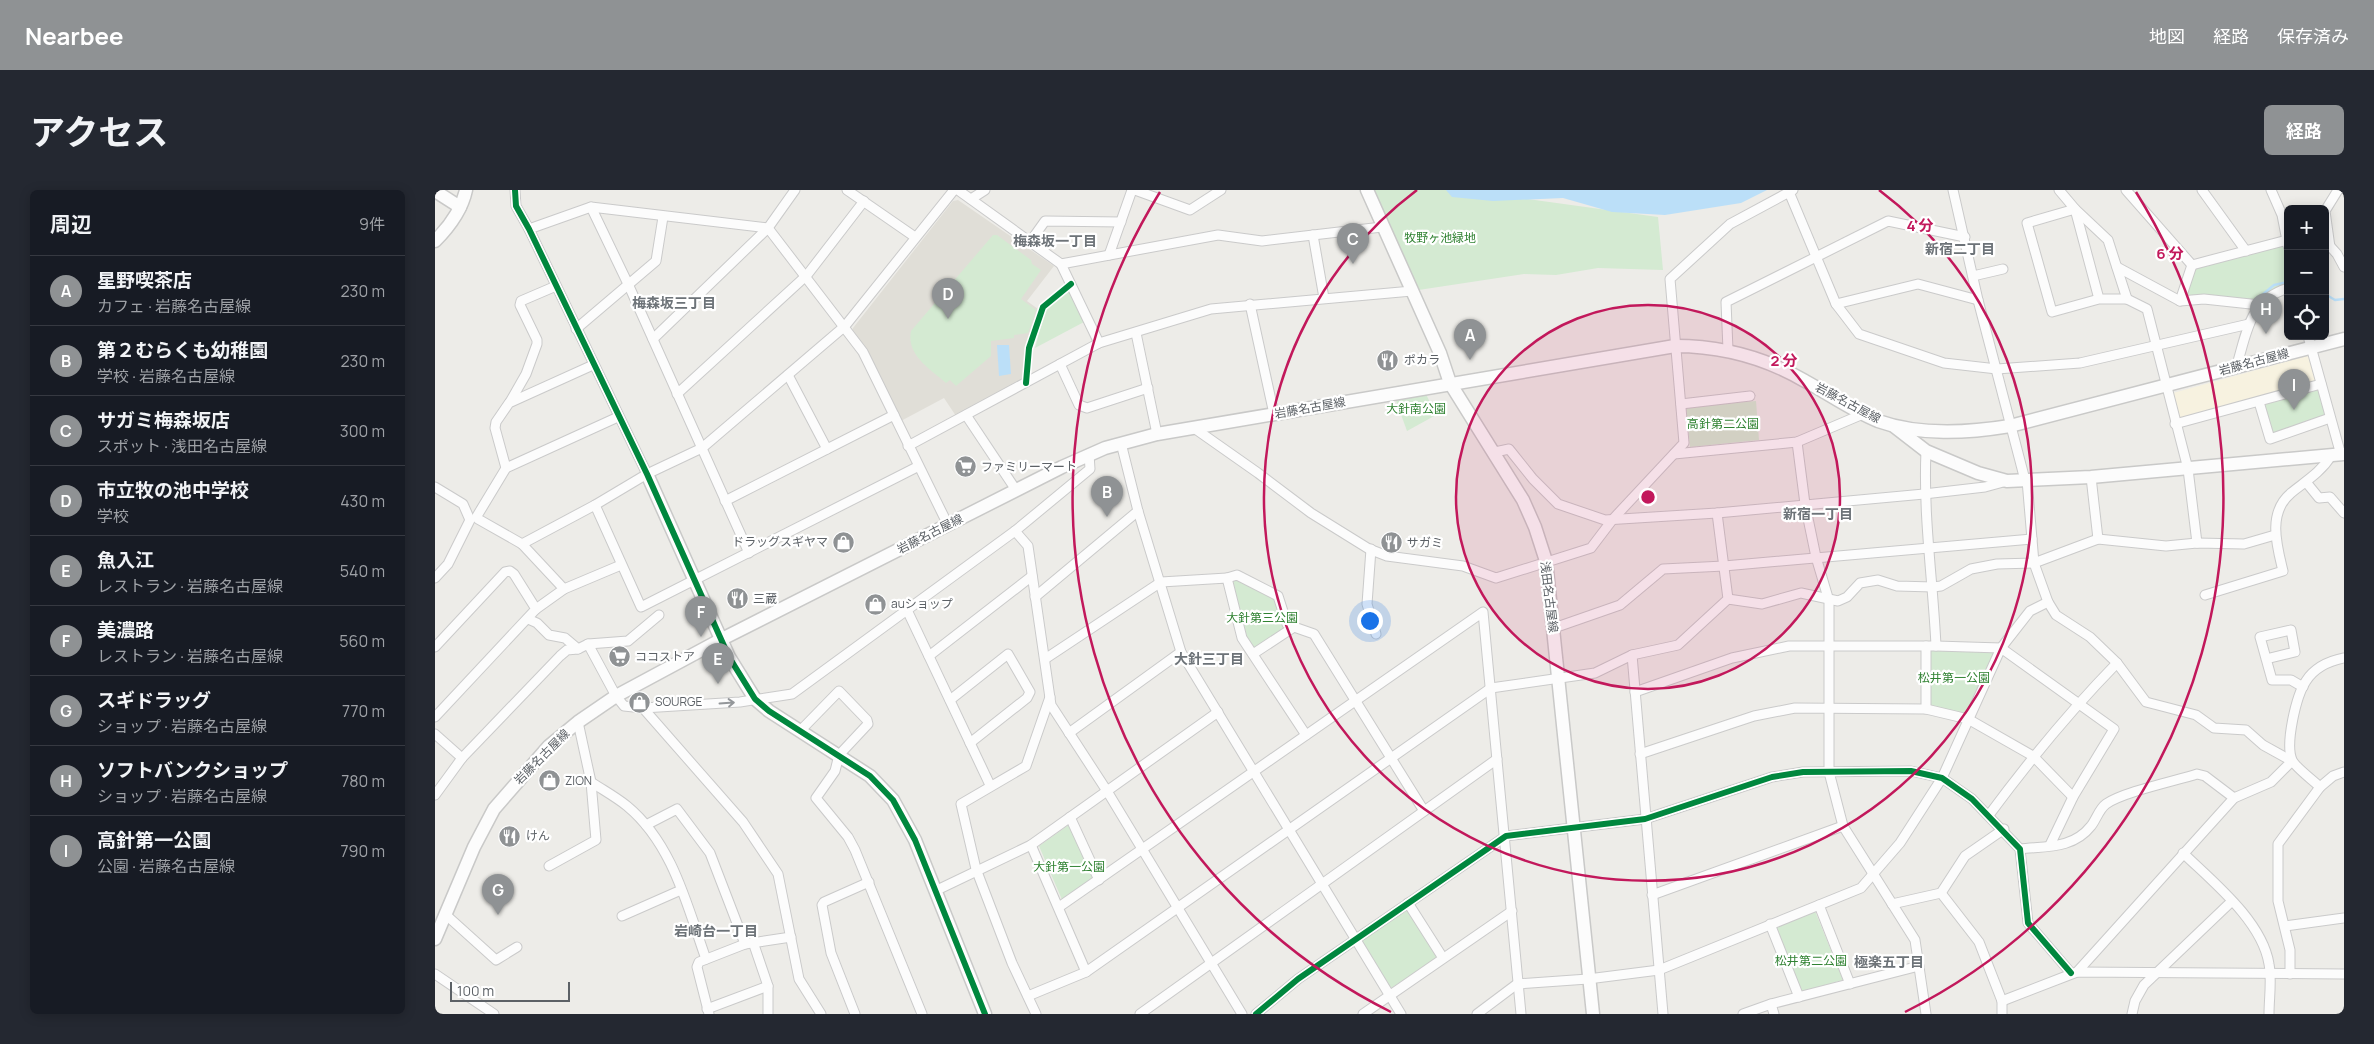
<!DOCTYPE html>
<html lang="ja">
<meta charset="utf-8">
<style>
:root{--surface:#171b24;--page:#242831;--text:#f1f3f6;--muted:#9ea1a6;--line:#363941;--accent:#8f9294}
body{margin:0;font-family:Manrope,"Noto Sans JP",sans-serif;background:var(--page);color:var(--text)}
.controls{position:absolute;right:15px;top:15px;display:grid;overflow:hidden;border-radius:8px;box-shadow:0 2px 12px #0003}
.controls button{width:45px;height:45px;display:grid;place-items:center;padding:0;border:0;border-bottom:1px solid var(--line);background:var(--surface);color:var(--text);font:25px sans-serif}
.scale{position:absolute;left:15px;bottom:12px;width:120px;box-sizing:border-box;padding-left:5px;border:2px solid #5c6166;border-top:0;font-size:14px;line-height:18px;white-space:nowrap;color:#5c6166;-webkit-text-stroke:4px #fff;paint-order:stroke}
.you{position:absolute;left:934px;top:430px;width:18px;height:18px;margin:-12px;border:4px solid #fff;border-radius:50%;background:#1a73e8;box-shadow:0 0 0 8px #1a73e833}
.badge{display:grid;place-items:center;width:32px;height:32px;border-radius:50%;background:var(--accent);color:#fff;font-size:16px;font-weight:700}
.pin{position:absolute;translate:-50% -41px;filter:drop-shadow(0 1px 2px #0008)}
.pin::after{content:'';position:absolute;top:26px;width:18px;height:15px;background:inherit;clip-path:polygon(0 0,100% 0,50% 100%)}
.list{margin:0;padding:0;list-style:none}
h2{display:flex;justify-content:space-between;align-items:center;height:65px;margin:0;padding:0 20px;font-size:21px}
h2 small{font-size:16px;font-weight:400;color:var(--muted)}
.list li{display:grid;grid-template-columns:32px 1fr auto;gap:15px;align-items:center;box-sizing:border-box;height:70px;padding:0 20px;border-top:1px solid var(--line)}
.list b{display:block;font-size:19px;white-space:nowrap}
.list p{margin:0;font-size:16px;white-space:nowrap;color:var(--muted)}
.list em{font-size:16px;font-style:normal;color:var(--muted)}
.icon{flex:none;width:28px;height:28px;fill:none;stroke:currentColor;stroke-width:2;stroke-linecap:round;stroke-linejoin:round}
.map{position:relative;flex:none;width:1909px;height:824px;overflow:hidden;border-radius:8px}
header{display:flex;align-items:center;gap:30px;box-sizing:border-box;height:70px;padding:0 25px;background:var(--accent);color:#fff}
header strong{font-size:24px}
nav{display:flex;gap:28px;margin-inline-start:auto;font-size:18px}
.intro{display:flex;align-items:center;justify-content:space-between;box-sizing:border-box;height:120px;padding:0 30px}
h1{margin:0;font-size:35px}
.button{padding:12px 22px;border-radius:8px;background:var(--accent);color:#fff;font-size:18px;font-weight:700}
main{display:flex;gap:30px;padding:0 30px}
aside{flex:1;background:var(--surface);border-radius:8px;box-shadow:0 2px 12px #0003}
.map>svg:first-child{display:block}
.commercial{fill:#f7f2e0}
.education{fill:#e0ded7}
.green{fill:#d4ead2}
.water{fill:#bbdff8}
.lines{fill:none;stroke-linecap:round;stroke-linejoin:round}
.stream{stroke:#bbdff8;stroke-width:2.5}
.street-casing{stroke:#cacaca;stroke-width:11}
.secondary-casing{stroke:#c9c9c8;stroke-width:15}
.street{stroke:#fcfcfc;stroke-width:9}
.secondary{stroke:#fcfcfc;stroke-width:12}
.cycleway-casing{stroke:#fff;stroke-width:9}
.cycleway{stroke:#00873e;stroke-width:6}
.oneway{stroke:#94979a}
.ring{fill:none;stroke:#c2185b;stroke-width:2.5}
.labels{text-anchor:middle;stroke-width:4.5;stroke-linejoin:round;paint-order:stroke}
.park-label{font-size:12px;fill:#308232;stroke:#fff}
.poi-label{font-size:12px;fill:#5c6166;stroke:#fff;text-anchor:start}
.street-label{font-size:12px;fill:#5c6166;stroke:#fff}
.neighbourhood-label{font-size:14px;font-weight:bold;fill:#6d7378;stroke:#fff}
.centre{fill:#c2185b;stroke:#fff;stroke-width:2.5}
.ring-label{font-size:15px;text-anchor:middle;font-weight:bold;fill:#c2185b;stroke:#fff;stroke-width:4.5;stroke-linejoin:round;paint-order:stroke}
</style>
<header>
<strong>Nearbee</strong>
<nav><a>地図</a><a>経路</a><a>保存済み</a></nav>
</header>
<div class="intro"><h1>アクセス</h1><a class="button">経路</a></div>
<main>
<aside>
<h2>周辺<small>9件</small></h2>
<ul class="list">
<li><span class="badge">A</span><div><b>星野喫茶店</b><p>カフェ · 岩藤名古屋線</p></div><em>230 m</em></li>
<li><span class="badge">B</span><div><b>第２むらくも幼稚園</b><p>学校 · 岩藤名古屋線</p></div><em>230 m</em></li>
<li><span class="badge">C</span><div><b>サガミ梅森坂店</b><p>スポット · 浅田名古屋線</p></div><em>300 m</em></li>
<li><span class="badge">D</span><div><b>市立牧の池中学校</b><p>学校</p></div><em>430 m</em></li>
<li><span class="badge">E</span><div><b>魚入江</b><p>レストラン · 岩藤名古屋線</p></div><em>540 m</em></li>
<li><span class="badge">F</span><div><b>美濃路</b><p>レストラン · 岩藤名古屋線</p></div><em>560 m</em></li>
<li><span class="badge">G</span><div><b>スギドラッグ</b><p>ショップ · 岩藤名古屋線</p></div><em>770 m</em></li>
<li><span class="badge">H</span><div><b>ソフトバンクショップ</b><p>ショップ · 岩藤名古屋線</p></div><em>780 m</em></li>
<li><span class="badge">I</span><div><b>高針第一公園</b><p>公園 · 岩藤名古屋線</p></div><em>790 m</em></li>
</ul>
</aside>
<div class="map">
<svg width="1909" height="824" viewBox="0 0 1909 824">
<rect width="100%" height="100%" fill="#edece8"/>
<!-- commercial -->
<path class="commercial" d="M1872 166 1875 168 1882 191 1746 231 1742 228 1738 203Z"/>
<!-- education -->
<path class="education" d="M523 10 619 76 592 111 603 119 591 160 589 188 586 192 521 226 509 208 464 232 417 141 418 138 518 11Z"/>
<!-- green -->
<g class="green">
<path d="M928 0H1028L1223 27 1228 80 1163 78 1121 85 1089 84 977 101Z"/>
<path d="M558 45H562L596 70 597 74 606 80 586 109 601 120 593 143 579 145V148L556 151V166L521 196 515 190 511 193C495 179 471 165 476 141Z"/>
<path d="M1849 55 1853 94 1842 97 1819 110 1749 109 1758 78Z"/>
<path d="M635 101 649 132 600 158 611 118Z"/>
<path d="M1881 198 1884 200 1891 225 1889 227 1839 245 1836 244 1827 215 1829 213Z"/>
<path d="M989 200 1001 225 972 241 960 208Z"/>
<path d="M1321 211 1324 250 1255 257 1251 217Z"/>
<path d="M801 390 841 408 849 439 821 460 812 447 797 392Z"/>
<path d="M1491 456 1562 460 1531 526 1491 516Z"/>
<path d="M635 634 661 689 628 712 604 656Z"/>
<path d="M973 720 1004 768 956 798 925 751Z"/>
<path d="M1380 721 1408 790 1365 802 1341 740 1342 737Z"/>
</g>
<!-- water -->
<g class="water">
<path d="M1011 0H1332L1306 13 1230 25 1177 22 1128 8 1058 11 1017 7Z"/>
<path d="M562 155H574L576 184 564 186Z"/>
</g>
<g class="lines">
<!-- stream -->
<g class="stream">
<path d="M1890 104 1900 110 1909 109"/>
<path d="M1820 111 1839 95 1853 92"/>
</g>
<defs>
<g id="street">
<path d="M80 0 81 16 94 39 212 284"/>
<path d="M412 0 480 47"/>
<path d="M523 0 626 74 783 45 827 51 947 37"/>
<path d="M700 0 755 20 786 0"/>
<path d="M1518 0 1543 110 1590 290"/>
<path d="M1624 0 1640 19 1673 50 1692 109"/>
<path d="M1691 0 1757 75 1852 50"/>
<path d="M1767 0 1811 61"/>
<path d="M1836 0 1847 25 1853 56"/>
<path d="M1354 2 1401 114 1424 144 1509 173 1562 179 1645 173 1814 134"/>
<path d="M536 9 550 0"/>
<path d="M94 39 156 17"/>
<path d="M878 45 889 108"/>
<path d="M595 52 610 31 686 32"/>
<path d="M1893 54 1902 64 1909 77"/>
<path d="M1895 57 1890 21 1903 0"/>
<path d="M674 65 697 0"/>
<path d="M626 74 664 153"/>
<path d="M1682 77 1745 111 1769 109 1825 115"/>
<path d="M1538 86 1568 79"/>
<path d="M1664 109 1640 19 1592 33 1617 122 1664 109H1692L1712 119 1753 279 1762 353"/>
<path d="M1745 111 1757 75"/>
<path d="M815 114 839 224"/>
<path d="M1401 114 1483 94 1543 110"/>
<path d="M141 139 221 71 228 27"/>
<path d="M701 143 722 244"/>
<path d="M1873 146 1906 265"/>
<path d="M218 149 333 38 360 0"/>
<path d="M1293 160 1291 112 1453 31 1530 47"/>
<path d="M625 174 644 215 652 218 713 198"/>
<path d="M1801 178C1812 143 1813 111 1853 98"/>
<path d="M353 185 392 259"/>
<path d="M242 204 372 85 429 11"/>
<path d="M75 212 91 184 102 154V150L85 115 86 111 121 96"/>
<path d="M1824 212 1835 249 1895 228"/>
<path d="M1246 214 1315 206"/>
<path d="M531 225 581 300"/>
<path d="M183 227 71 278 42 326 43 329 87 354 160 315 212 284 267 258 410 136 519 0"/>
<path d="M1740 234 1886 194"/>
<path d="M759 238 823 283 876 323 934 359 952 366 1028 376 1061 388 1156 358 1178 329 1249 253 1235 89 1295 34 1358 0"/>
<path d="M1362 252 1370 314 1381 367 1394 411V582L1408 636 1480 750 1491 824"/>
<path d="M686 253 703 321 746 462 966 824"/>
<path d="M473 256 664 153 776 119 977 101"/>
<path d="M1491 261C1488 326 1498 391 1501 456"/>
<path d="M1060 262 1074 259 1098 289 1123 314 1170 330 1282 323 1489 304 1550 297 1572 291"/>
<path d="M1239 264 1362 252 1428 224"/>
<path d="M71 278 60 238 61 232 74 213 158 175"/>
<path d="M1656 287 1663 349"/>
<path d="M1592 290 1599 373 1613 412 1621 425 1655 447 1682 473 1711 512 1761 525 1779 538 1811 540 1828 555 1857 571 1836 592 1799 608 1642 782"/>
<path d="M1871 292 1884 308 1895 307 1909 323"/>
<path d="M0 297 28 314 35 330 13 374 0 388"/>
<path d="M290 311 459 225"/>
<path d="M160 315 206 417 482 277"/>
<path d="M580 341 593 356 616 515 672 601 807 824"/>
<path d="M87 354 129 399"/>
<path d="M936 359 932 414 941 444"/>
<path d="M314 363 194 96 156 17 333 38 428 162 513 335"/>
<path d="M792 388 802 385 843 406 852 434 859 437"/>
<path d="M1770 405 1848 381C1842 356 1832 323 1856 303 1871 291 1886 282 1896 266"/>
<path d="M600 407 703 321"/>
<path d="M1293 409 1327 414 1366 403 1403 411 1412 407 1425 393 1443 390 1462 396 1498 397 1506 396 1536 379 1562 374 1599 373 1663 349 1731 356 1762 353 1809 354 1840 345"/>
<path d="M101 419 129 399 186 375"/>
<path d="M472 420 555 595"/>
<path d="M93 429 102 433 114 445 130 448 143 459"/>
<path d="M1119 438 1185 415 1228 379 1289 376 1597 349"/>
<path d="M153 454 181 506 189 516 208 518 308 632 343 684 364 789 386 824"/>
<path d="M0 457 70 382 75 381 79 384 101 419 0 527"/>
<path d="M818 464 859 437 879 444 989 621"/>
<path d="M1197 465 1228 824"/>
<path d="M494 466 597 386"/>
<path d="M610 469 726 392 792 388 807 448 871 545"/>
<path d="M1831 469 1860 462 1856 440 1825 447 1837 490H1856L1868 497"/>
<path d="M1200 502 1297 468 1354 456H1501L1566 458 1679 539 1638 607 1615 655"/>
<path d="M515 510 573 464 595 502 592 508 535 553"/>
<path d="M208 518 305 512 357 504 580 341 655 279 654 264"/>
<path d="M1491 519V456"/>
<path d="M365 541 404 501 432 530 433 534 404 565 400 581 381 608 413 647 420 660 487 824"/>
<path d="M634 543 746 462"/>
<path d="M0 544 27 568"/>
<path d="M1205 564 1319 526 1360 518 1491 519 1533 529 1598 566 1638 607"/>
<path d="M156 592C168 600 181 607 192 616 238 654 252 716 271 769"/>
<path d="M1885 597C1879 591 1860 577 1857 570 1850 554 1861 506 1871 491 1880 477 1894 471 1909 468"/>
<path d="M0 605 27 568 125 466 132 460 143 459 153 454 193 451 224 425"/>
<path d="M1554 625C1594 571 1635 521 1682 473"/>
<path d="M635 627 664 690"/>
<path d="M211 635 242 619 275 663 310 754"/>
<path d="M596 655 651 782"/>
<path d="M1585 659C1611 656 1638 659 1656 636 1661 630 1664 619 1671 614 1688 602 1740 591 1762 584L1770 586 1799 608"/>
<path d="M1748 663C1778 692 1827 731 1834 774 1837 790 1834 808 1834 824"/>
<path d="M114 676 161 650 156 592 143 532"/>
<path d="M500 701 596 655 783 522"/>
<path d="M1506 703 1544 752 1567 811V824"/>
<path d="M1217 705 1408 636"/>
<path d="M973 713 1008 768"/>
<path d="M1457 714 1506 703 1530 666 1569 639"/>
<path d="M1384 715 1415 794"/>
<path d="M624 717 1048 422 1086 824"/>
<path d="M10 724 61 770 82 757"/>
<path d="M187 726 246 700"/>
<path d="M1335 734 1364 807"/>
<path d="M1850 736 1909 728"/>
<path d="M318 752 333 796V824"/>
<path d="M0 784 59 824"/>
<path d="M1855 784V760L1843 711V654L1885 597 1898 586 1909 582"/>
<path d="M593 806 651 782 1056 498 1160 483 1197 465 1243 455 1293 409 1282 323"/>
<path d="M1567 811 1642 782 1909 784"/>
<path d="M1336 814 1339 824"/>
<path d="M272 819 333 796"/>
<path d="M274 824 262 777 264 772 310 754 356 747"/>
<path d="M420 824 396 763 387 715 389 712 434 692"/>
<path d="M601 824 577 773 541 679 526 614 591 576 615 507"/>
<path d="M705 824 1062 569"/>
<path d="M821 824 863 789 1071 646 1210 629 1337 587 1368 582 1476 581 1507 588 1537 609 1585 659 1593 733 1636 783"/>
<path d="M928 824 1077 721"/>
<path d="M1042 824 1082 794 1153 789 1224 780 1426 698 1465 653 1507 588 1566 458 1595 421 1613 412"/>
<path d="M1308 824 1336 814 1484 776"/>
<path d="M1697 824 1700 811 1709 795 1797 711"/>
</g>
<g id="secondary">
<path d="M932 0 1005 163 1015 193 1088 310 1100 337 1111 371 1158 824"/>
<path d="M0 1 25 17"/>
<path d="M0 51C14 37 27 19 31 0"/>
<path d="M1460 237 1491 261 1543 283 1572 291 1656 287 1909 264"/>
<path d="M212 284 294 467 320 509 334 521 435 586 458 610 480 650 550 824"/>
<path d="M0 749 39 657 59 619 114 556 143 532 181 506 287 449 627 277 670 258 722 244 1240 156C1287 156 1329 167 1370 191 1394 204 1418 221 1443 231 1485 246 1532 243 1575 236L1909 149"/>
</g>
</defs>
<!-- street casing -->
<use href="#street" class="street-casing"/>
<!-- secondary casing -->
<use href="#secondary" class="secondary-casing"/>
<!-- street -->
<use href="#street" class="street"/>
<!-- secondary -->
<use href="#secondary" class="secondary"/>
<defs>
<g id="cycleway">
<path d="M80 0 81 16 94 39 212 284 294 467 320 509 334 521 435 586 458 610 480 650 550 824"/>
<path d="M591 193 594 158 608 117 636 94"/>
<path d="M821 824 863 789 1071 646 1210 629 1337 587 1368 582 1476 581 1507 588 1537 609 1585 659 1593 733 1636 783"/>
</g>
</defs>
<!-- cycleway casing -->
<use href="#cycleway" class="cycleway-casing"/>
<!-- cycleway -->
<use href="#cycleway" class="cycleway"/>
</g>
<!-- one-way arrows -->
<defs><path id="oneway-shaft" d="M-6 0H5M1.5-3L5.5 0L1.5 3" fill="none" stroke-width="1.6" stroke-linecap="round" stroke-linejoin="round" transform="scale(1.25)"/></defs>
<use class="oneway" href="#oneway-shaft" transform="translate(292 513) rotate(-4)"/>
<!-- distance rings -->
<circle cx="1213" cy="307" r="192" fill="#c2185b" fill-opacity=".12"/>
<g class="ring">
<circle cx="1213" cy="307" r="192"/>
<path d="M1444 0A384 384 0 1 1 982 0"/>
<path d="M956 822A576 576 0 0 1 725 2M1701 2A576 576 0 0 1 1470 822"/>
</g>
<!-- icons -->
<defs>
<symbol id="restaurant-disc" viewBox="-11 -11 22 22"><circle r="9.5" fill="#8f9294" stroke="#fff"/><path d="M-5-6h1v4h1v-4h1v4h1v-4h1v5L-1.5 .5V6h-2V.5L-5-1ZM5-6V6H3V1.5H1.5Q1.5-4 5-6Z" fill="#fff"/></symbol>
<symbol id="supermarket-disc" viewBox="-11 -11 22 22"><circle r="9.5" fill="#8f9294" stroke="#fff"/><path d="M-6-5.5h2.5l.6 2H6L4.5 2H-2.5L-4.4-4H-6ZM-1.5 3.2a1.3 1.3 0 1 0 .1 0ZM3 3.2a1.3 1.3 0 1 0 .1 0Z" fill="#fff"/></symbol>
<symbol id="shop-disc" viewBox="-11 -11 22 22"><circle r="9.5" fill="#8f9294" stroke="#fff"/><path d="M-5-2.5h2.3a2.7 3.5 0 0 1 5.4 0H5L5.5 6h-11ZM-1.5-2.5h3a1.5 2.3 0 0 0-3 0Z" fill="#fff"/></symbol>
</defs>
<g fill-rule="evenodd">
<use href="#restaurant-disc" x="940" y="158" width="25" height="25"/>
<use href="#supermarket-disc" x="518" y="264" width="25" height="25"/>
<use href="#shop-disc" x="396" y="340" width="25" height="25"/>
<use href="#restaurant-disc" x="944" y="340" width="25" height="25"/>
<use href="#restaurant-disc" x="290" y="396" width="25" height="25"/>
<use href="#shop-disc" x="428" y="402" width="25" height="25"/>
<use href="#supermarket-disc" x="172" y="454" width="25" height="25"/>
<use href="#shop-disc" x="192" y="500" width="25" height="25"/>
<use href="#shop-disc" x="102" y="578" width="25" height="25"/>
<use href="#restaurant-disc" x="62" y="634" width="25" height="25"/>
</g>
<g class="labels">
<!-- park labels -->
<g class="park-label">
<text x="1005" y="52">牧野ヶ池緑地</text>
<text x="981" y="223">大針南公園</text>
<text x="1288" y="238">高針第二公園</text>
<text x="827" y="432">大針第三公園</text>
<text x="1519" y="492">松井第一公園</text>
<text x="634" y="681">大針第一公園</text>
<text x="1376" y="775">松井第二公園</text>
</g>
<!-- poi labels -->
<g class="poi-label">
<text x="969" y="174">ポカラ</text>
<text x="546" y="281">ファミリーマート</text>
<text x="393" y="356" text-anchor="end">ドラッグスギヤマ</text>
<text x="972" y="357">サガミ</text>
<text x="318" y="413">三蔵</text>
<text x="456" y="418">auショップ</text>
<text x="200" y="471">ココストア</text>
<text x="220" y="516">SOURGE</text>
<text x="130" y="595">ZION</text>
<text x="91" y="650">けん</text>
</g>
<!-- street labels -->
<g class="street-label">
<text transform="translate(1819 172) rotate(-15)" y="4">岩藤名古屋線</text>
<text transform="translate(1413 213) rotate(28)" y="4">岩藤名古屋線</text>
<text transform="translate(875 218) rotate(-10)" y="4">岩藤名古屋線</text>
<text transform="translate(495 344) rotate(-27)" y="4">岩藤名古屋線</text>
<text transform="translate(1114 407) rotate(83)" y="4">浅田名古屋線</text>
<text transform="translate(107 567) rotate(-45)" y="4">岩藤名古屋線</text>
</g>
<!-- neighbourhood labels -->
<g class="neighbourhood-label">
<text x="620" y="56">梅森坂一丁目</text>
<text x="1525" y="64">新宿二丁目</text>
<text x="239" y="118">梅森坂三丁目</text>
<text x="1383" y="329">新宿一丁目</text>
<text x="774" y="474">大針三丁目</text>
<text x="281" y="746">岩崎台一丁目</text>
<text x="1454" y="777">極楽五丁目</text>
</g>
</g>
<circle cx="1213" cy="307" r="8" class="centre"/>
<g class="ring-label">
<text x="1485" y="41">4 分</text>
<text x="1735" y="69">6 分</text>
<text x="1349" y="176">2 分</text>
</g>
</svg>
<div class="controls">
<button>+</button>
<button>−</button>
<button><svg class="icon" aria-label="locate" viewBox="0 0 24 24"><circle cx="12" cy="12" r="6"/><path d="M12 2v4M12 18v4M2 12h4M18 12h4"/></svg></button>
</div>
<div class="scale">100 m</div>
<div class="you"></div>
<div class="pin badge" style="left:1035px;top:170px">A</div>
<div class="pin badge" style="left:672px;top:327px">B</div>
<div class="pin badge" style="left:918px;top:74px">C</div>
<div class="pin badge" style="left:513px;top:129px">D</div>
<div class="pin badge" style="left:283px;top:494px">E</div>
<div class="pin badge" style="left:266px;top:447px">F</div>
<div class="pin badge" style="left:63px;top:725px">G</div>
<div class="pin badge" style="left:1831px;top:144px">H</div>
<div class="pin badge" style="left:1859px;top:220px">I</div>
</div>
</main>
